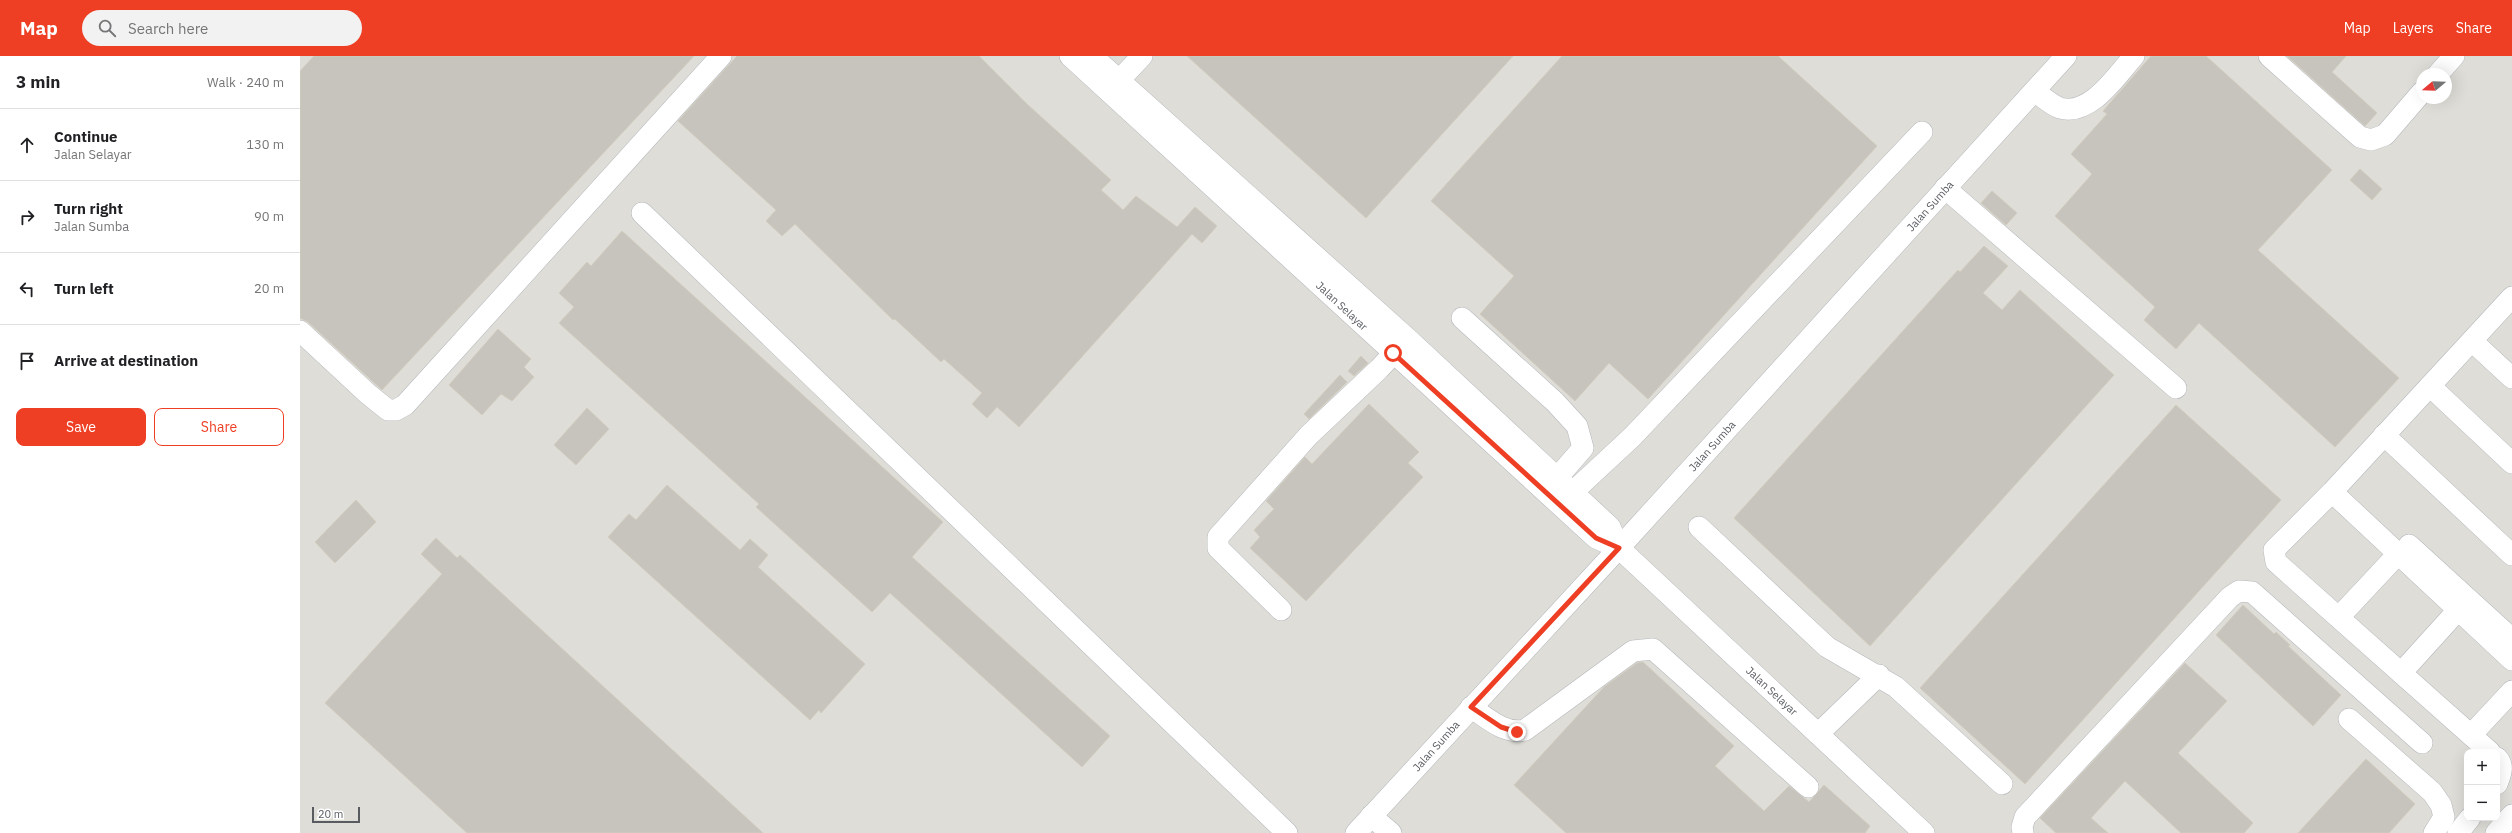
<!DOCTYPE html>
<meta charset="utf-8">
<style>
:root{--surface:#fff;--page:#f2f2f2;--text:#202124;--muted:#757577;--line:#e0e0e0;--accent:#ee3f24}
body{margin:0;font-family:"IBM Plex Sans",sans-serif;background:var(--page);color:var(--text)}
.controls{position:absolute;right:12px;bottom:12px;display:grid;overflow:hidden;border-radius:8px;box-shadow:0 4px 16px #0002}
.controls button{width:36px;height:36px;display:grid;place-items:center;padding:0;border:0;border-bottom:1px solid var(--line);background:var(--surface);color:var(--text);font:20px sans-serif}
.compass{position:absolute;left:2116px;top:12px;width:36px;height:36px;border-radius:50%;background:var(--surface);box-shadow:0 4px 16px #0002;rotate:251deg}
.scale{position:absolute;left:12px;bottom:10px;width:48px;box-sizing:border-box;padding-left:4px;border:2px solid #585c61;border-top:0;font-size:11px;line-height:14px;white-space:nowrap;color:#585c61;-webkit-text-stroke:3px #fff;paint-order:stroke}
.stop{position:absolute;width:12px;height:12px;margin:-9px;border:3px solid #ee3f24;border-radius:50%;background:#fff}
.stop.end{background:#ee3f24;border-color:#fff;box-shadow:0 1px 4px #0008}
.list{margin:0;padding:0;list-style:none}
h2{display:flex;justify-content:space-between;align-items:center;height:52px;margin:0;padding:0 16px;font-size:17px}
h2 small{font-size:13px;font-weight:400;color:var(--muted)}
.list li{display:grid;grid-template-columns:26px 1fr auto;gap:12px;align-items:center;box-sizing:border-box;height:72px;padding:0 16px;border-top:1px solid var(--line)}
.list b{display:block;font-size:15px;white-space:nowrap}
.list p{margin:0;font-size:13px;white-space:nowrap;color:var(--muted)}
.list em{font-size:13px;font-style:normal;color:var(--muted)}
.actions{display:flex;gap:8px;padding:12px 16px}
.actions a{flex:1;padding:9px 0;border:1px solid var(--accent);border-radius:8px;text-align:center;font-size:14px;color:var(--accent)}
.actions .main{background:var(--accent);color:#fff}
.icon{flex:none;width:22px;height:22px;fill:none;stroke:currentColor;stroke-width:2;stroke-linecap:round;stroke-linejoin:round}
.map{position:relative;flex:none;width:2212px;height:777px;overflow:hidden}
header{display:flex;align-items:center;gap:24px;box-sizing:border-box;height:56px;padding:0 20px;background:var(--accent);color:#fff}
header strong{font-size:19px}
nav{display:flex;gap:22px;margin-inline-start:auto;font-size:14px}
.search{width:280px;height:36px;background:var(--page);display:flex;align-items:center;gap:10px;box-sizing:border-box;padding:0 14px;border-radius:22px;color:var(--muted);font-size:15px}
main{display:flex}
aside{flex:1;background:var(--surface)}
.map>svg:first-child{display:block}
.industrial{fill:#dfddd7;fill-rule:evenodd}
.building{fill:#c7c4bd;stroke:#d1ccbe}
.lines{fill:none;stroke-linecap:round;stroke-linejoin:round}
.minor-casing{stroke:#b5b8bd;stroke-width:22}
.minor{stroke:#fff;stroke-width:21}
.route{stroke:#ee3f24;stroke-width:5}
.labels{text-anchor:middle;stroke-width:3;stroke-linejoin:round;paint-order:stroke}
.street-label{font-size:11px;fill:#585c61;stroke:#fff}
</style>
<header>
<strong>Map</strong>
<div class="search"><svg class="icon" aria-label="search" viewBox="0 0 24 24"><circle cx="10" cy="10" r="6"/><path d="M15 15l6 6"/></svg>Search here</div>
<nav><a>Map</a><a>Layers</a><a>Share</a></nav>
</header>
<main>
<aside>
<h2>3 min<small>Walk · 240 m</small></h2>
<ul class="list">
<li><svg class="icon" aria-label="ahead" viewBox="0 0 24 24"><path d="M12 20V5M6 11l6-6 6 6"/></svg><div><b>Continue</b><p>Jalan Selayar</p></div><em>130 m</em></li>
<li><svg class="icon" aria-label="right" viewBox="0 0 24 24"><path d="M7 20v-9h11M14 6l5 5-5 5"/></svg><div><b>Turn right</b><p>Jalan Sumba</p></div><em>90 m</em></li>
<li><svg class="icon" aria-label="left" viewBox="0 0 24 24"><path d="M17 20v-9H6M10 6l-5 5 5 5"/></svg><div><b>Turn left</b></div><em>20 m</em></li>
<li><svg class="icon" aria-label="arrive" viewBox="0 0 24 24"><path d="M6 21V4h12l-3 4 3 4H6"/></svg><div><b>Arrive at destination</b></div></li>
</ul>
<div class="actions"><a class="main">Save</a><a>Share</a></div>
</aside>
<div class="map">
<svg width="2212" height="777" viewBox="0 0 2212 777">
<rect width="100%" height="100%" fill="#eceadf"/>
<!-- industrial -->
<path class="industrial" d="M0 0H2212V777H0ZM2122 18H2146V42H2122ZM2167 696H2197V762H2167Z"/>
<!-- building -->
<g class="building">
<path d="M14 0H394L82 334 8 266 0 262V15Z"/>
<path d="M437 0H679L727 48 811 124 801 134 823 154 836 140 877 171 895 151 917 170 902 187 892 178 719 371 697 351 687 362 672 348 682 337 644 303 641 306 595 263 593 264 495 168 482 180 466 165 476 154 378 65Z"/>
<path d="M887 0H1213L1066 162Z"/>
<path d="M1262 0H1478L1577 90 1348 343 1309 307 1275 345 1180 258 1214 220 1131 145Z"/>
<path d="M1851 0H1906L2032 114 1958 194 2099 322 2035 391 1899 267 1876 293 1844 264 1855 251 1755 160 1792 118 1771 98 1807 58 1803 55Z"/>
<path d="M1987 0H2046L2032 16 2077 57 2065 70Z"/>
<path d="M2060 113 2082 133 2072 144 2050 124Z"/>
<path d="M1692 135 1717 157 1706 169 1681 147Z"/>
<path d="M322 175 643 466 612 501 810 680 782 711 590 537 572 556 456 451 459 448 259 267 274 251 259 237 287 206 291 210Z"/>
<path d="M1684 190 1708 210 1683 237 1702 254 1720 234 1814 319 1570 590 1434 462 1658 214 1660 216Z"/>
<path d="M198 273 231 303 224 311 234 321 212 345 201 338 182 359 149 329Z"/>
<path d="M1061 300 1068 307 1054 320 1048 315Z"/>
<path d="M1040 319 1047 326 1009 363 1004 358Z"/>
<path d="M1069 348 1119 396 1108 407 1123 421 1006 545 950 492 960 481 954 474 974 453 966 445 1005 401 1012 408Z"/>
<path d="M1876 349 1981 444 1725 728 1620 632Z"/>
<path d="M287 352 309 373 276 409 254 389Z"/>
<path d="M367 429 440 494 450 483 468 499 458 511 565 608 521 657 519 654 510 664 308 481 329 458 336 464Z"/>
<path d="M56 444 76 466 35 507 15 486Z"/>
<path d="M136 482 157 502 160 499 463 777H167L25 647 142 518 121 498Z"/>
<path d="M1943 549 1974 578 1976 576 1990 589 1988 590 2041 639 2013 670 1916 579Z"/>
<path d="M1343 606 1434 690 1415 710 1464 755 1489 730 1509 746 1524 729 1570 770 1565 777H1266L1214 729 1304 631 1337 607Z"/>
<path d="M1885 607 1927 645 1878 697 1953 767 1944 777H1881L1825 725 1791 762 1808 777H1756L1740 762Z"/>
<path d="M2066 703 2115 748 2089 777H1998Z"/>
</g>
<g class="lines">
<defs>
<g id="minor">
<path d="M770 0 1296 482 1319 492 1310 471 1107 282 792 0"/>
<path d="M1969 0 2060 81 2071 84 2085 79 2122 36"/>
<path d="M2138 18 2154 0"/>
<path d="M809 35 842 0"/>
<path d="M1734 35C1742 40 1751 49 1760 52 1790 61 1817 19 1834 0"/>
<path d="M1645 132 1876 332"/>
<path d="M342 157 987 777"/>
<path d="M1162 262 1255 346 1277 370 1283 392 1257 422"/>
<path d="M0 275 68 338 88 354H96L105 349 421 0"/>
<path d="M2172 285 2212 322"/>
<path d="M2130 330 2212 407"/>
<path d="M2084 379 2212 499"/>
<path d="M2032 436 2212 604"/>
<path d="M1262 446 1332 381 1622 76"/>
<path d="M1399 471 1527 591 1596 631 1702 728"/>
<path d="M2109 489 2212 583"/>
<path d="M1319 492 1624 777"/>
<path d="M981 554 918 492V481L1009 379 1079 313 1103 287"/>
<path d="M2039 561 2098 498"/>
<path d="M2101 617 2158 554"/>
<path d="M1171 651C1187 662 1205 679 1225 674L1333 595 1353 593 1508 731"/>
<path d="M2049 663 2132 736 2141 749 2144 761 2134 777"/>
<path d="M1518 678 1579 619"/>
<path d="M2171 679 2212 635"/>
<path d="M2190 696 1976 506 1974 494 2032 436 2212 241"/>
<path d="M2197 702C2205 710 2200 720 2197 728"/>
<path d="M1071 760 1091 777"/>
<path d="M1056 777 1319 492 1766 0"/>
<path d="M1723 777 1722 771 1725 761 1930 541 1939 535 1952 536 2122 687"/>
<path d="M2158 777 2170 762"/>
<path d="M2196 777 2212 759"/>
</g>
</defs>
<!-- minor casing -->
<use href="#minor" class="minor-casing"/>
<!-- minor -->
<use href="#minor" class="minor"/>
</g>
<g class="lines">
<!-- route -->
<path class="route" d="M1093 297 1296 482 1319 492 1171 651 1201 671 1217 676"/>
</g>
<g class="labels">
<!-- street labels -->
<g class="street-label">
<text transform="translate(1630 150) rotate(-48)" y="4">Jalan Sumba</text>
<text transform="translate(1042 250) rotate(43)" y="4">Jalan Selayar</text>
<text transform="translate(1412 390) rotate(-48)" y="4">Jalan Sumba</text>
<text transform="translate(1472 635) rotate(43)" y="4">Jalan Selayar</text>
<text transform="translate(1136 690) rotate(-48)" y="4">Jalan Sumba</text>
</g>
</g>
</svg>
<div class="controls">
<button>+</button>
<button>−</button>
</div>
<svg class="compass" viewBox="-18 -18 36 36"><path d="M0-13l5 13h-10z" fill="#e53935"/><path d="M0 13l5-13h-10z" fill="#757577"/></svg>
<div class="scale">20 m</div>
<div class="stop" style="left:1093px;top:297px"></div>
<div class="stop end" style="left:1217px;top:676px"></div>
</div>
</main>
